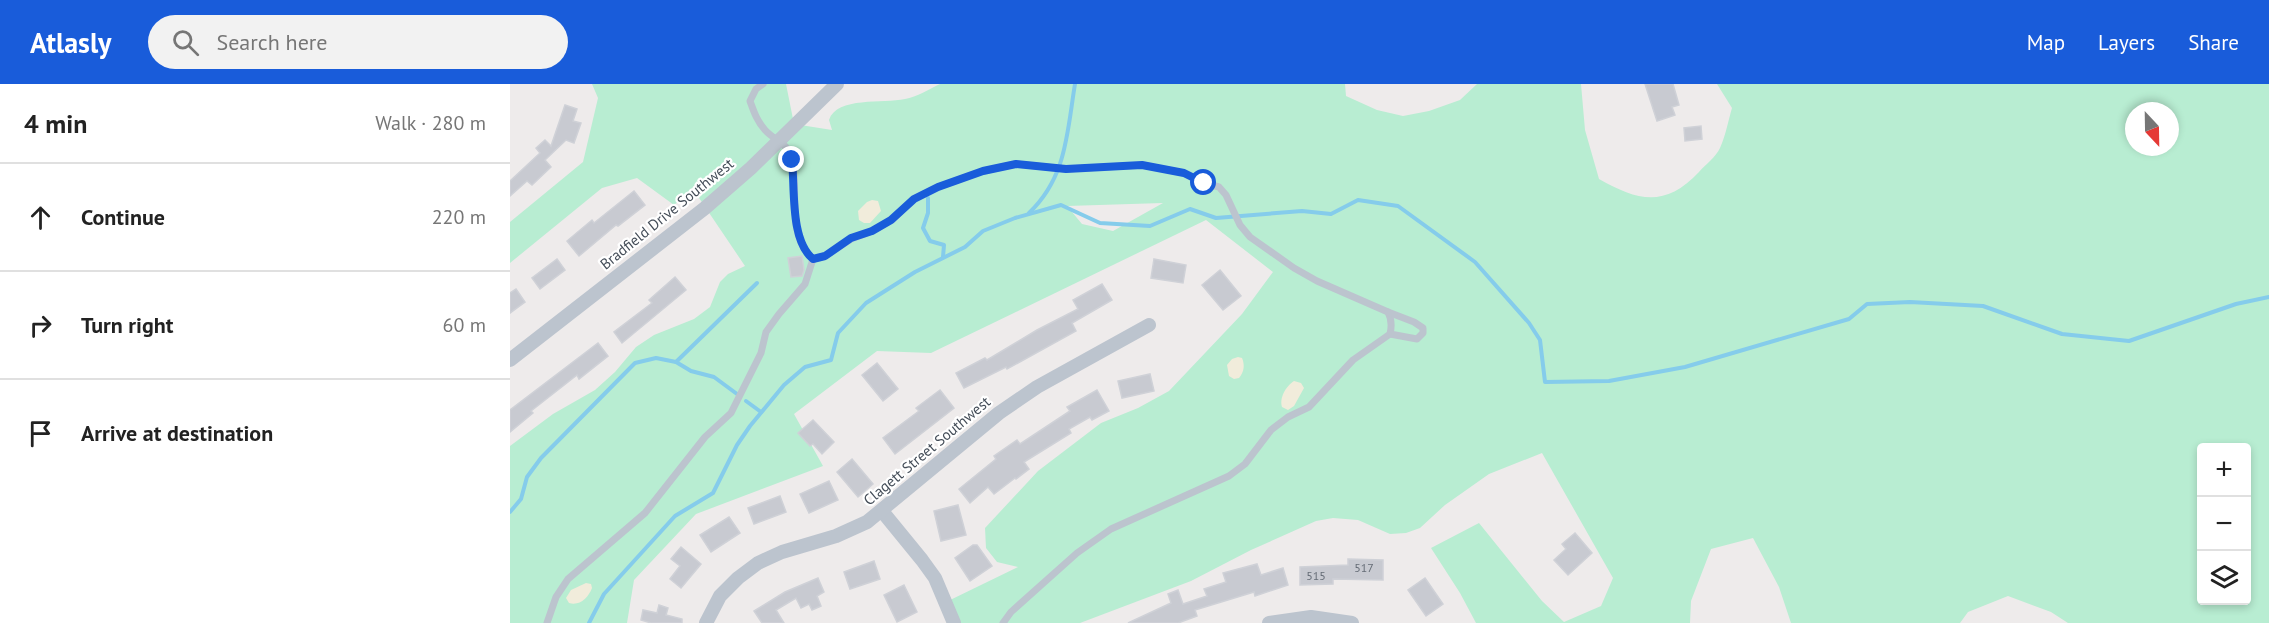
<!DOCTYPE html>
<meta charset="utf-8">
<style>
:root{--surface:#fff;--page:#f2f2f2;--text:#222;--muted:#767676;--line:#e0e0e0;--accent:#195cda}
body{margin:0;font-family:"PT Sans",sans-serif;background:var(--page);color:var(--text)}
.controls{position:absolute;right:18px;bottom:18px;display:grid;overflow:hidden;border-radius:6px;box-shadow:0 3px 9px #0003}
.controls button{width:54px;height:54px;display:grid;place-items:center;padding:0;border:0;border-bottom:2px solid var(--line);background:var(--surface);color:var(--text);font:30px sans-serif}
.compass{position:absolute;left:1615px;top:18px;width:54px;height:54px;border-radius:50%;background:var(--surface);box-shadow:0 3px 9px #0003;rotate:158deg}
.stop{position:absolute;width:18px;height:18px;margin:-14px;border:4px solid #195cda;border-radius:50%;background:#fff}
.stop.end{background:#195cda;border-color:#fff;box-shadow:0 2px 6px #0008}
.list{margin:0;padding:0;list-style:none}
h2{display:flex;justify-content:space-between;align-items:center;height:78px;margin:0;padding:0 24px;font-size:26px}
h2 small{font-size:20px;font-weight:400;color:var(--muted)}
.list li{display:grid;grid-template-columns:39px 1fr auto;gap:18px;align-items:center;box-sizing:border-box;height:108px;padding:0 24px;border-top:2px solid var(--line)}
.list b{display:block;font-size:22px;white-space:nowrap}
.list em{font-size:20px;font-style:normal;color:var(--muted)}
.icon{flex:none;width:33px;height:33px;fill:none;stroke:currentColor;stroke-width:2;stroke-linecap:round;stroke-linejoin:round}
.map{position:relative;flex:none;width:1759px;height:539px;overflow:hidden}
header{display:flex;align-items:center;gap:36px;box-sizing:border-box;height:84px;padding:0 30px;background:var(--accent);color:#fff}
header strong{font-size:28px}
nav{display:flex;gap:33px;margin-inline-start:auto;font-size:21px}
.search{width:420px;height:54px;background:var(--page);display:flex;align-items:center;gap:15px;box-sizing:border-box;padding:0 21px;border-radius:33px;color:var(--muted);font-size:22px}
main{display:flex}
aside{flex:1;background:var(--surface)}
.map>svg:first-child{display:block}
.green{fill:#b8edd2;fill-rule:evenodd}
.sand{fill:#f1ecdb}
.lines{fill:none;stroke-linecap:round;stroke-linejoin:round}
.stream{stroke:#85cceb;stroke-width:4}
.building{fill:#c8cad1;stroke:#cfd1d7;stroke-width:1.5}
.lane{stroke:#bcc4ce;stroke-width:7}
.street{stroke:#bcc4ce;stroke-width:14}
.route{stroke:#195cda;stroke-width:8}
.labels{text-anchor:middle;stroke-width:4.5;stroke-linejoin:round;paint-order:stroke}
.number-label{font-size:12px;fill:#656c76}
.street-label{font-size:15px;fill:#444d58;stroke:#fff}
</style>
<header>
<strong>Atlasly</strong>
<div class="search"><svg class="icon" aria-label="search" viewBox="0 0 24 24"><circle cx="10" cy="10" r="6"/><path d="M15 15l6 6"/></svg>Search here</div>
<nav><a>Map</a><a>Layers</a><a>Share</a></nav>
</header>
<main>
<aside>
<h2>4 min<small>Walk · 280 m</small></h2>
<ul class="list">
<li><svg class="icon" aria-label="ahead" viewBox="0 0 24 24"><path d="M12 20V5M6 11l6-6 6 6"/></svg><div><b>Continue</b></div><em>220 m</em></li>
<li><svg class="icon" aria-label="right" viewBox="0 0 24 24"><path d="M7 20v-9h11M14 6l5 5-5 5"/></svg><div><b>Turn right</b></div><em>60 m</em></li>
<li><svg class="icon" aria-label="arrive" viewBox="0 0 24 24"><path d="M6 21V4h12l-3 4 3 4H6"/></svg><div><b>Arrive at destination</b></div></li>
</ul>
</aside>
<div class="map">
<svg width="1759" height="539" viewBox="0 0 1759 539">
<rect width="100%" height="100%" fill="#eeebeb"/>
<!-- green -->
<path class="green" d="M82 0H276L284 40 322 46 319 36C327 12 373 20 395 15 407 13 419 5 430 0H835L836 12 867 26 893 32 919 27 950 16 967 0H1071L1075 46 1089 95C1128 117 1155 124 1189 88 1195 81 1206 73 1210 64 1216 51 1218 37 1222 24L1207 0H1759V539H1558L1541 528 1498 512 1458 528 1450 539H1281L1269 503 1243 454 1201 465 1181 517 1180 539H966L950 509 921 464 969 439 1032 517 1054 538 1091 522 1103 494 1032 369 979 390 935 421 910 444 896 449 880 450 848 436 823 434 806 437 741 466 681 497 570 539H444L436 518 508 483 487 478 476 464 475 444 528 387 591 339 628 324 659 307 732 230 763 188 696 136 421 269 367 267 284 330 313 382 186 430 124 496 117 539H0V362L43 330 85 306 105 288 126 263 144 251 184 235 200 223 210 198 218 190 235 182 183 105 164 121 127 94 92 104 0 179V138L73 78 88 14ZM1624 27H1660V63H1624ZM653 119 603 147 572 140 557 122ZM1692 364H1736V516H1692Z"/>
<!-- sand -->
<g class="sand">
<path d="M362 116 368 117 371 127 360 139H354L349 136 348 127 357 118Z"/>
<path d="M728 273 732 274C735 281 734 288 729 294L724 295 719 292 717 281 722 275Z"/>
<path d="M784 297 791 299 794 304 784 322 778 326 772 323C769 314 776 302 784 297Z"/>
<path d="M76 499 81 500 82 504C78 514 70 522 59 519L56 514 61 506Z"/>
</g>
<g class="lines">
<!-- stream -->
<g class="stream">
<path d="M418 114V129L413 144 420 157 434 161 433 173"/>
<path d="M519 129C557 93 557 48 565 0"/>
<path d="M227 310 204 293 181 287 166 278 247 199"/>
<path d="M236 317 251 328"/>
<path d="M0 428 11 415 17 393 31 374 125 279 146 274 166 278"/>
<path d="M79 539 94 510 165 432 203 409 227 361 240 342 274 301 295 283 321 276 328 249 356 219 405 188 455 163 473 147 505 134 551 121 590 139 640 142 680 125 706 134 792 127 821 130 848 116 888 122 965 178 1019 239 1030 256 1035 298 1099 297 1175 283 1339 235 1357 220 1400 218 1473 222 1552 250 1619 257 1726 220 1759 213"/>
</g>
</g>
<!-- building -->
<g class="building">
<path d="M1135 0H1163L1169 21 1162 23 1165 31 1147 37Z"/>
<path d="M55 21 67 25 63 37 71 39 64 59 56 56 35 76 41 83 22 101 17 97 0 112V97L30 69 26 64 35 56 41 62Z"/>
<path d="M1191 42 1192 55 1175 57 1174 44Z"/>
<path d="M124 107 135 121 108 142 106 141 69 172 57 157 82 136 84 139Z"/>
<path d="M292 172 294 186 292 192 281 193 278 174Z"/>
<path d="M47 175 55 186 30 205 22 194Z"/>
<path d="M644 175 676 181 673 199 641 194Z"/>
<path d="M710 186 731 212 713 226 692 201Z"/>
<path d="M165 193 176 206 112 259 104 248 142 219 139 216Z"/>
<path d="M592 200 602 216 562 239 566 247 497 285 496 283 454 304 446 289 475 274 477 276 527 246 568 225 563 216Z"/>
<path d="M6 205 15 218 0 229V209Z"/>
<path d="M88 259 98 272 69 295 67 291 21 327 23 329 0 348V326Z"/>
<path d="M367 279 388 305 373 317 352 291Z"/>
<path d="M640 290 644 307 612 314 608 297Z"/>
<path d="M430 306 444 324 385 370 373 354 409 327 406 324Z"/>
<path d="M587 306 599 327 582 336 580 333 559 345 561 349 514 378 519 385 506 395 505 394 484 410 478 403 460 419 449 405 486 375 484 372 507 356 510 360 560 327 557 323Z"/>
<path d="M303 336 324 358 312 370 303 360 300 362 288 349Z"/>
<path d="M342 375 363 400 348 413 327 388Z"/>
<path d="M319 397 328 416 299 429 290 410Z"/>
<path d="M270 412 276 428 244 440 238 424Z"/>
<path d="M448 421 456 451 431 457 424 427Z"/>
<path d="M219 433 230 449 201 468 190 451Z"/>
<path d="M1065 449 1082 469 1058 491 1044 476 1056 465 1052 460Z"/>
<path d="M463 461H467L482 482 460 497 445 474Z"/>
<path d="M171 463 191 480 171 504 160 495 170 482 161 475Z"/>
<path d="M838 475 873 476V496L823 495V500L790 501V483L838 481Z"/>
<path d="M364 477 370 495 340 505 334 488Z"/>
<path d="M747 480 751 491 773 484 778 501 745 512 744 508 685 526 687 532 668 539H618L661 519 658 510 668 506 673 520 697 512 694 505 716 498 713 489Z"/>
<path d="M308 494 314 508 307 512 311 522 302 526 299 520 291 524 286 514 266 526 274 539H252L244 527 275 508Z"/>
<path d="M915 494 933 520 916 532 898 506Z"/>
<path d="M394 501 407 528 387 538 374 511Z"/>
<path d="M149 521 158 524 156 531 172 535V539H141L131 536 133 526 147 529Z"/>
</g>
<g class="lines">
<!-- lane -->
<g class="lane">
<path d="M253 0 246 5 240 17C244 28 247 37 255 46 266 58 278 58 282 76 289 107 276 152 303 175L315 172 341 155 362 147 382 136 404 115 428 103 473 87 506 80 556 85 632 81 674 89 694 99 709 103 716 111 730 141 740 153 784 184 807 197 878 228C882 236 882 242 880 250L843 276 799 323 778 333 761 346 735 380 719 392 601 445 567 469 501 528 493 539"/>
<path d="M878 228 904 238 913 244V249L907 255 880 250"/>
<path d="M37 539 46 513 58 495 135 429 195 353 221 329 251 269 256 248 269 230 295 200 303 175"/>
</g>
<!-- street -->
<g class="street">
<path d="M0 276 195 124 241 84 327 0"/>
<path d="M372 427 412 476 425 494 444 539"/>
<path d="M196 539 210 512 228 494 248 479 272 468 326 452 357 438 489 329 527 303 639 241"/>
<path d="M759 539 801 533 842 539"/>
</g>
</g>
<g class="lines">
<!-- route -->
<path class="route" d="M282 76C285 105 280 156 303 175L315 172 341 154 362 147 381 136 404 115 428 103 473 87 506 80 556 85 632 81 674 89 694 99"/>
</g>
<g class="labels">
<!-- number labels -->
<g class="number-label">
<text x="854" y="488">517</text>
<text x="806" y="496">515</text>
</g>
<!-- street labels -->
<g class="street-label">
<text transform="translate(157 130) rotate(-39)" y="5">Bradfield Drive Southwest</text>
<text transform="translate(417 367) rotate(-40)" y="5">Clagett Street Southwest</text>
</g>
</g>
</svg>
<div class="controls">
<button>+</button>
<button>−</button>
<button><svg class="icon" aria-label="layers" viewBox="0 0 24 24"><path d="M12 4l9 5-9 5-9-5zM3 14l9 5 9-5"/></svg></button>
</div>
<svg class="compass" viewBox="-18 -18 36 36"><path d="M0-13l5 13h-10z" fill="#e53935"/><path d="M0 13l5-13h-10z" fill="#767676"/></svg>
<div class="stop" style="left:694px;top:99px"></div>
<div class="stop end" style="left:282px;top:76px"></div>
</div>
</main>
